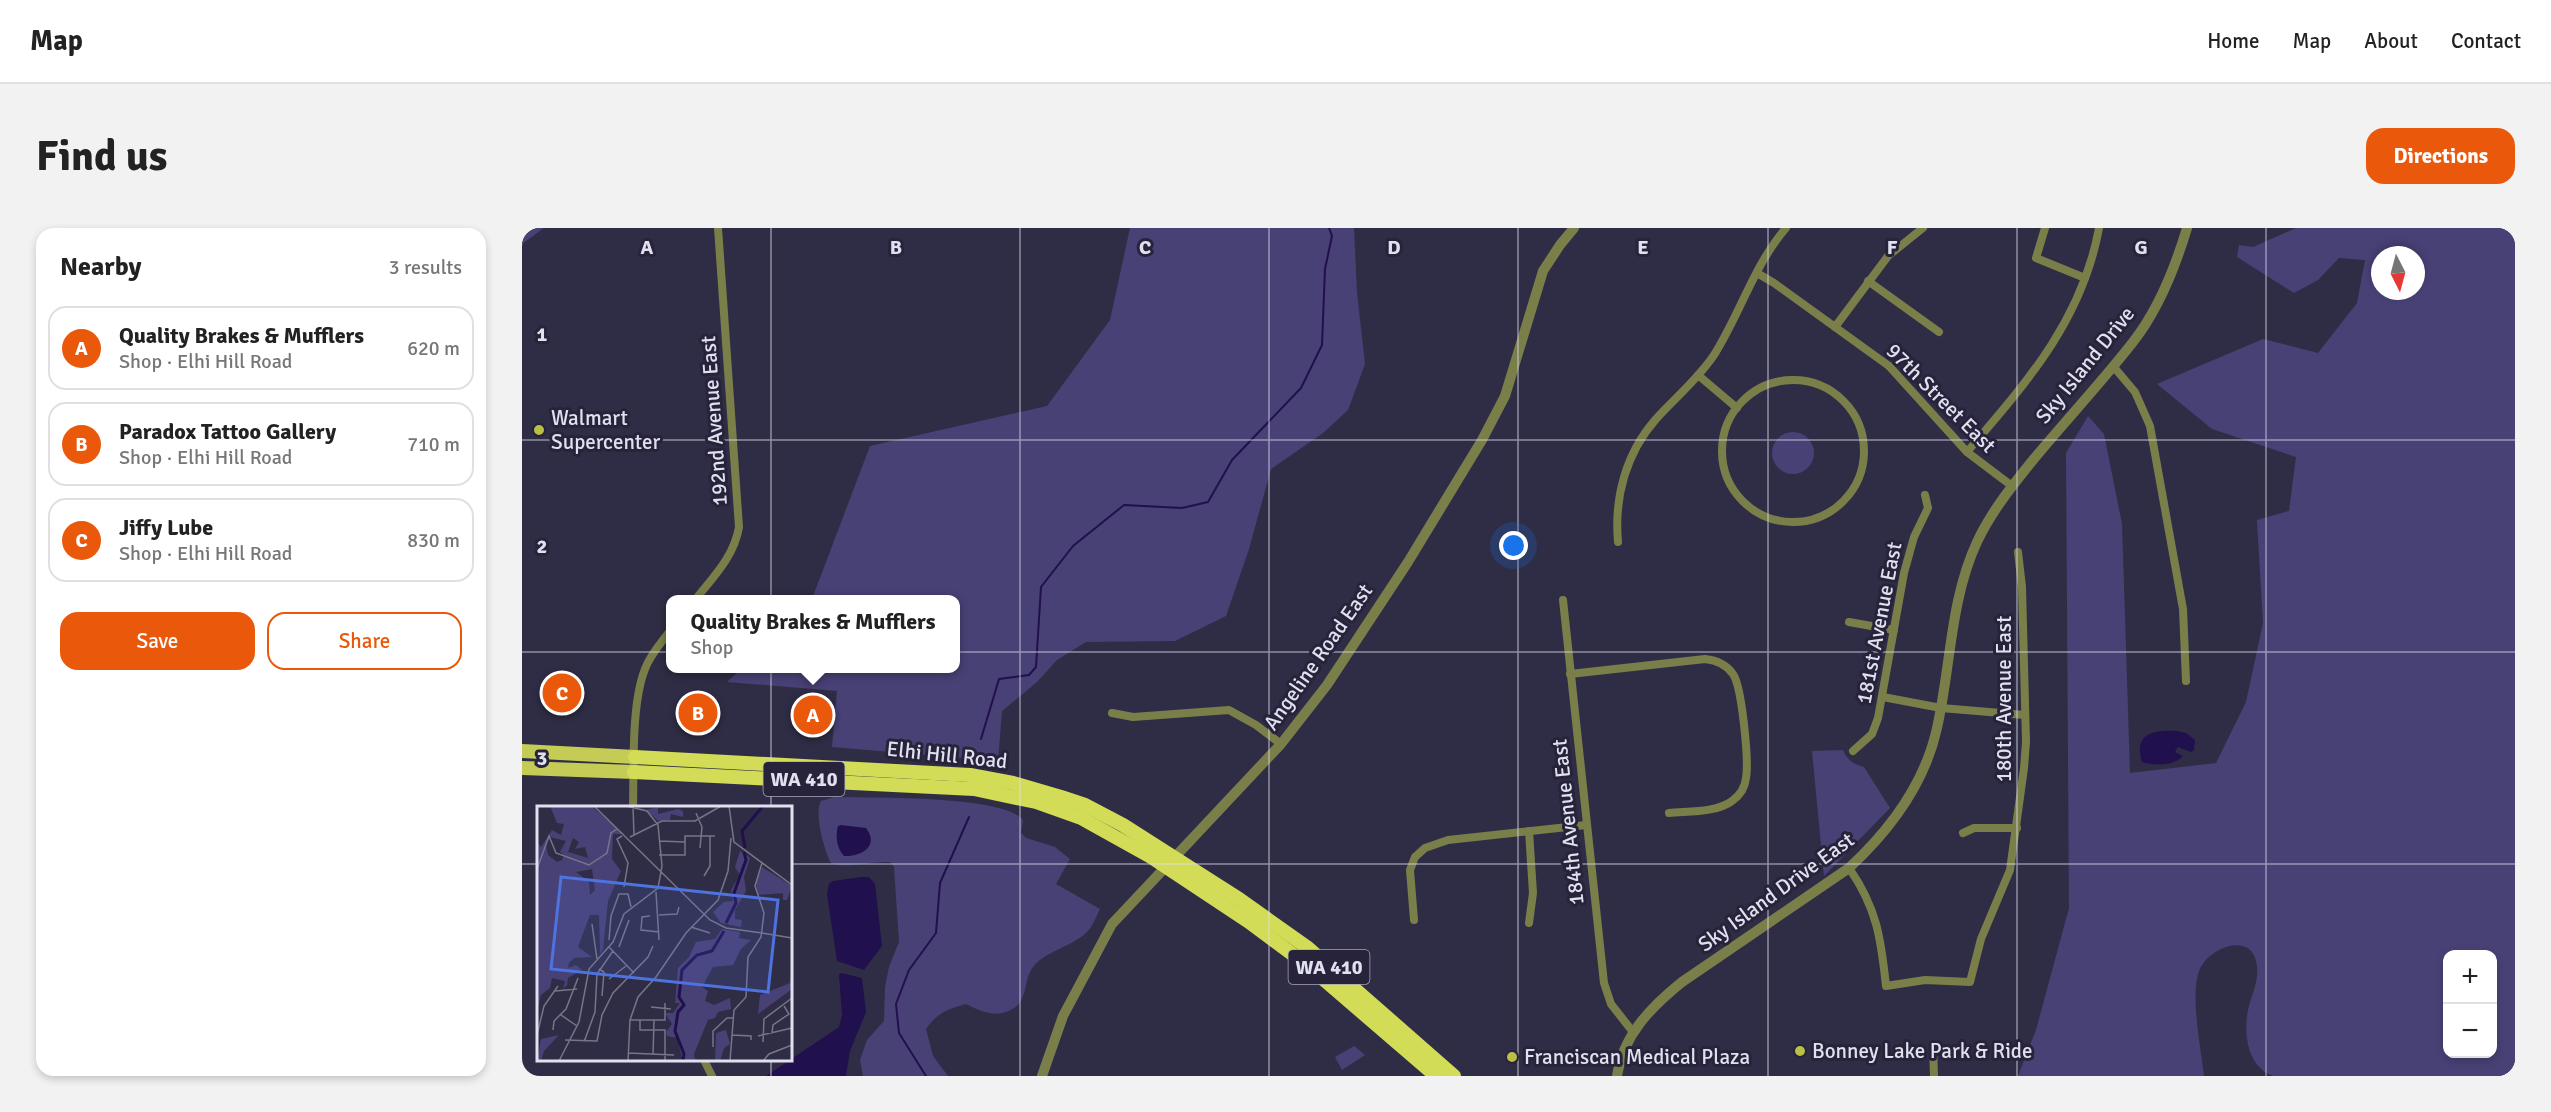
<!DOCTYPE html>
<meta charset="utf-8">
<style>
:root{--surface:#fff;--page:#f2f2f2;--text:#222;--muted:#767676;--line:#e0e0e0;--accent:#ea580c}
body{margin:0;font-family:Signika,sans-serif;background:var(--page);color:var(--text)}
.controls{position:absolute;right:18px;bottom:18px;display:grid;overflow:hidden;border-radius:12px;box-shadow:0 3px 9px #0003}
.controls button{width:54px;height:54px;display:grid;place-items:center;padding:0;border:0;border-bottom:2px solid var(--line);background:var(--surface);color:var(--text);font:30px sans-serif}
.compass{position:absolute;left:1849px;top:18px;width:54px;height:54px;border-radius:50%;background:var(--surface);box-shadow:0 3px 9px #0003;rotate:174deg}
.you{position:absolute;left:992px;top:318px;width:21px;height:21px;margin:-15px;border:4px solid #fff;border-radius:50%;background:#1a73e8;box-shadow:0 0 0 9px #1a73e833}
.badge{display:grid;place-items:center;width:39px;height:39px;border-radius:50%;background:var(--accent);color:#fff;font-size:20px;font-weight:700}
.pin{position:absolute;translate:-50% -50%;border:3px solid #fff;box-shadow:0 2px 6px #0006}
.popup{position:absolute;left:144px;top:367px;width:294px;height:78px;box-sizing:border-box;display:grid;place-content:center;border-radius:12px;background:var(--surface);filter:drop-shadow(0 2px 4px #0005);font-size:20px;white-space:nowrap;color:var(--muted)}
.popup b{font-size:22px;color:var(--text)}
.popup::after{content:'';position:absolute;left:50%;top:100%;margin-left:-12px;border:12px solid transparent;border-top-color:var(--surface)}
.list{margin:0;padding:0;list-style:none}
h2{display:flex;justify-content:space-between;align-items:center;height:78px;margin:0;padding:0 24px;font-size:26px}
h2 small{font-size:20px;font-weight:400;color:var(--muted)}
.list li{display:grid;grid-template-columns:39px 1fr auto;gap:18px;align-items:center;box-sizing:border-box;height:84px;margin:0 12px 12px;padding:0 12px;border:2px solid var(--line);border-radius:18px}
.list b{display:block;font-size:22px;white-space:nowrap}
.list p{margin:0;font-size:20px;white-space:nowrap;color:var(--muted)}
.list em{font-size:20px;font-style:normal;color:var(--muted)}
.actions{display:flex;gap:12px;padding:18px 24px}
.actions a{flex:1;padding:14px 0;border:2px solid var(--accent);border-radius:18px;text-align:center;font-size:21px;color:var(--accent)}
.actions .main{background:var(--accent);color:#fff}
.map{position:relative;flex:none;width:1993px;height:848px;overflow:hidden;border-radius:18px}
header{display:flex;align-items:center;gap:36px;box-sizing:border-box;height:84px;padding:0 30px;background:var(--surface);border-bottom:2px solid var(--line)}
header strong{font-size:28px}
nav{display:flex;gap:33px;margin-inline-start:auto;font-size:21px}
.intro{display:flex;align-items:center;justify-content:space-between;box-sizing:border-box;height:144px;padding:0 36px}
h1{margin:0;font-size:42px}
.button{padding:15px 27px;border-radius:18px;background:var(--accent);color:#fff;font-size:21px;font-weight:700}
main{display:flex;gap:36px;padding:0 36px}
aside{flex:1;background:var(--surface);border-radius:18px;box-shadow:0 3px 9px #0003}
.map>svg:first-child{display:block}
.green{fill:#484176;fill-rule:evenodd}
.water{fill:#20104e}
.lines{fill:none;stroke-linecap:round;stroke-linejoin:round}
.stream{stroke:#20104e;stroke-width:2}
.minor{stroke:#7a7f49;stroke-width:8}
.tertiary{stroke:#7a7f49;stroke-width:10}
.primary{stroke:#c4cc56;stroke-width:14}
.trunk{stroke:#d2dc57;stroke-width:14}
.grid{fill:none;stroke:#e0e0ef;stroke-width:1.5;stroke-opacity:0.55}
.poi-dot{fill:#b9c046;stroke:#26233a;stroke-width:2}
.labels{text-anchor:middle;stroke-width:6;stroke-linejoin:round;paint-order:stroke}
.shield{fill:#26233a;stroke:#a8a7b9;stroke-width:1.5}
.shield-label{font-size:20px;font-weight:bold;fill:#e0e0ef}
.street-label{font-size:21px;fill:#e0e0ef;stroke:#26233a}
.poi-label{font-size:21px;fill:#e0e0ef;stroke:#26233a;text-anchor:start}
.inset-river{fill:none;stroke:#20104e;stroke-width:3}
.inset-road{fill:none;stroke:#767589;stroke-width:1.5}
.view{fill:#4e72de;fill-opacity:0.15;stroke:#4e72de;stroke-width:3}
.inset-edge{fill:none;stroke:#e0e0ef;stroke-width:3}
.grid-label{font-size:20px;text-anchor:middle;font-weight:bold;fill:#e0e0ef;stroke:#26233a;stroke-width:6;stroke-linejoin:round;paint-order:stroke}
</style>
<header>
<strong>Map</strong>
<nav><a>Home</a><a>Map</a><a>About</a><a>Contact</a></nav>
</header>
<div class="intro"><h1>Find us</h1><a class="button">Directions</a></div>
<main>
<aside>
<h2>Nearby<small>3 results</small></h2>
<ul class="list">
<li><span class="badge">A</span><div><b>Quality Brakes &amp; Mufflers</b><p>Shop · Elhi Hill Road</p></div><em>620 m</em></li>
<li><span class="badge">B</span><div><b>Paradox Tattoo Gallery</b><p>Shop · Elhi Hill Road</p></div><em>710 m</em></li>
<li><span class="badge">C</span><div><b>Jiffy Lube</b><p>Shop · Elhi Hill Road</p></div><em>830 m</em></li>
</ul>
<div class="actions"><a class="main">Save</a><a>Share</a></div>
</aside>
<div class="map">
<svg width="1993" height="848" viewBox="0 0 1993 848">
<rect width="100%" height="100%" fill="#2f2d45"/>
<!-- green -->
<g class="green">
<path d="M0 0H22L0 16Z"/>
<path d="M608 0H832L835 65 843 136 826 182 801 205 749 241 727 321 704 388 653 413 564 414 535 432 515 454 480 483 476 533 310 519 315 463 205 454 219 441 434 440V372L290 371 348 218 525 178 588 92Z"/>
<path d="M1774 0H1993V848H1751C1726 839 1721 807 1726 782 1729 768 1737 753 1735 738 1731 701 1685 720 1677 743 1668 767 1679 821 1682 848H1496L1514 802 1547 680 1544 225 1566 188 1582 206 1600 296 1608 545 1694 535 1724 474 1741 395 1735 292 1767 283 1774 229 1690 201 1635 156 1741 111 1796 125 1835 75 1843 32 1817 30 1796 52 1772 65 1715 29 1717 17 1731 19ZM1858 27H1894V63H1858ZM1970 726V826H1926V726Z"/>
<circle cx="1271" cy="225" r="21"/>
<path d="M1321 522C1325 532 1331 536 1342 539L1368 580 1302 648 1290 523Z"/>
<path d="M312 569C347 570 481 567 501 592L499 605 504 610 533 619 548 631 534 656 578 681C574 689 570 700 564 705 548 720 521 723 509 742 502 754 505 772 492 780 476 791 460 784 444 776 426 781 415 785 404 801L411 828 426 848H341L338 832 345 812 362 793 363 759 367 739 377 714 372 639 368 634C351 633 322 641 309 635 302 622 292 585 299 573Z"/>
<path d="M832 818 843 827 820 842 813 829Z"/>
</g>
<!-- water -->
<g class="water">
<path d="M1655 503 1664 505 1673 512 1672 522 1669 524 1656 519 1653 524 1661 528C1652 538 1632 538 1620 534 1611 505 1632 502 1655 503Z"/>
<path d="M319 597 344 600C358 618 339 629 322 628 315 621 313 608 316 598Z"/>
<path d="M339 649H347L353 656 360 718 342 742 315 733 305 666 307 656 311 653Z"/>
<path d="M319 745 340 750 344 784 328 823 324 848H244L317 799 320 787 317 747Z"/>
</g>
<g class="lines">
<!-- stream -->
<g class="stream">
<path d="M459 511 477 451 507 447 514 439 519 359 551 318 602 277 660 280 686 274 710 232 779 160 800 117 803 41 810 8 807 0"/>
<path d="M404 848 377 805 374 776 387 742 414 705 418 655 447 589"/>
</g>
<!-- minor -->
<g class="minor">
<path d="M1523 0 1514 30 1563 50"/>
<path d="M1235 45 1252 55 1367 138 1445 224 1490 258"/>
<path d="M1346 53 1417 104"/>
<path d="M1313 99 1366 28 1401 0"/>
<path d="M1591 138 1613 164 1628 198 1661 381 1664 453"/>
<path d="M1176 147 1215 180"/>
<circle cx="1271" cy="223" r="71"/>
<path d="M1445 224C1504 155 1560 93 1577 0"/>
<path d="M1096 314C1092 269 1104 225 1134 191 1153 170 1176 151 1192 127 1218 86 1232 37 1264 0"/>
<path d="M173 372C191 349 212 329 217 299L196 0"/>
<path d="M1041 372 1082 755 1089 776 1111 804"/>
<path d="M1327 394 1372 402"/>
<path d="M1048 446 1183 431C1193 432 1204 436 1211 446 1220 459 1227 533 1224 550 1223 560 1217 568 1210 573 1194 585 1165 583 1147 585"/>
<path d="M1361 469 1419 480 1503 487"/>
<path d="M590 485 611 489 707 482 734 497 759 516"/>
<path d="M1331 523 1350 506 1356 490 1382 345 1392 309 1406 280 1403 267"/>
<path d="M111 580C112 541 109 476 123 441 128 427 139 415 148 403"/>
<path d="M1007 603 1011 665 1007 695"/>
<path d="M1441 605 1452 600H1495"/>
<path d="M1327 640C1355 680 1359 711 1364 758L1403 752 1448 754 1459 711 1488 642 1502 540 1504 514 1500 359 1496 324"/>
<path d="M892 692 888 642 893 629 903 620 926 612 1064 597"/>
<path d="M1411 816 1412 848"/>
<path d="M182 832 190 848"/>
</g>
<!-- tertiary -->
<g class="tertiary">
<path d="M520 848 541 788 590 696 759 516 805 457 886 334 960 212 983 168 1021 43 1038 17 1052 0"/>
<path d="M1095 848C1101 807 1129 779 1160 754L1327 640C1367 603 1403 555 1415 500 1429 438 1428 372 1455 314 1469 284 1490 258 1511 232 1544 192 1579 155 1611 114 1637 81 1653 40 1665 0"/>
</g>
<!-- primary -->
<g class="primary">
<path d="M0 523 113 529"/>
<path d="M0 540 112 544"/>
</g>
<!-- trunk -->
<g class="trunk">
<path d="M113 529 448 547 491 555 539 569 563 577 601 597 717 671 786 720 932 848"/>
<path d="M112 544 452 561 514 574 559 590 629 629 727 694 785 737 914 848"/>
</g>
</g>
<!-- grid -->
<path class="grid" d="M249 0V580M498 0V848M747 0V848M996 0V848M1246 0V848M1495 0V848M1744 0V848M0 212H1993M0 424H1993M0 636H16M268 636H1993M249 832V848"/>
<!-- markers -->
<g class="poi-dot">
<circle cx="17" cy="202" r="6"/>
<circle cx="1278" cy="823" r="6"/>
<circle cx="990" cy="829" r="6"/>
</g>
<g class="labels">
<!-- shield labels -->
<g class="shield">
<rect x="241.5" y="534" width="81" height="34" rx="4.5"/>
<rect x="766.5" y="722" width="81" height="34" rx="4.5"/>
</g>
<g class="shield-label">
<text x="282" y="558">WA 410</text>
<text x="807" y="746">WA 410</text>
</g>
<!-- street labels -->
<g class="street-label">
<text transform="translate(1563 137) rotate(-51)" y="7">Sky Island Drive</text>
<text transform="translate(1419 170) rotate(45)" y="7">97th Street East</text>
<text transform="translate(192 193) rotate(-94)" y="7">192nd Avenue East</text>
<text transform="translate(1357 395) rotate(-79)" y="7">181st Avenue East</text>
<text transform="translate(796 429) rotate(-55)" y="7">Angeline Road East</text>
<text transform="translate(1482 471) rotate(-90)" y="7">180th Avenue East</text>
<text transform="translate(425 527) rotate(6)" y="7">Elhi Hill Road</text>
<text transform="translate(1046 594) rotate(-96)" y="7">184th Avenue East</text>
<text transform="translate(1254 664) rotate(-36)" y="7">Sky Island Drive East</text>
</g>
<!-- poi labels -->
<g class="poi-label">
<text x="29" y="197">Walmart<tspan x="29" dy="24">Supercenter</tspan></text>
<text x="1290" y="830">Bonney Lake Park &amp; Ride</text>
<text x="1002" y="836">Franciscan Medical Plaza</text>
</g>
</g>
<!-- overview -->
<g transform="translate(15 578)">
<rect width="255" height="255" fill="#2f2d45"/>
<path d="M13 0H54L87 28H76L75 53 84 65 71 95 66 144 63 148 62 109H53L41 141 55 151 37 152 32 157 31 162 39 159 45 164 31 172 30 179 26 183 28 175 15 172 13 182 4 189 0 205V35L4 41 15 24 24 29 27 18 20 17ZM13 31 29 35 23 46 27 49 25 54 20 56 11 49 9 38ZM36 32 42 36 38 43 48 41 51 52 31 46ZM55 63 58 84 53 89 52 76 39 66ZM121 1V8L141 3 146 5V11L134 8 133 14 121 15 109 4ZM203 45 213 52 207 71 209 85 198 104V113L205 114 204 121 184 117 176 106 187 96 196 95 194 84 203 69 198 61ZM225 61 255 80 250 94H246V87L221 89 219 77ZM185 123 203 126 202 132 214 134 204 143 196 159 176 161 165 181 171 185 168 195 177 199 193 192 194 203 181 206 178 212 171 214 157 248 158 254 166 255H146L140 232 130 230 129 226 135 218 128 207H136L143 197H138L141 162 152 151 159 136 178 133ZM255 164V183L221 208 223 189 253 177ZM189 224 193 238 187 242 183 255H178L179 227ZM22 229 7 245 4 255H0L4 233Z" fill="#484176" fill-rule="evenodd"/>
<path class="inset-river" d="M208 42 205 25 226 0M189 117 199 97 197 87 209 54 207 46M146 255 147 248 138 225 141 206 147 199 142 191 145 164 160 149 175 145 187 125"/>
<path class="inset-road" d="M57 0 173 114 189 122 225 127M96 0 97 30M192 0 197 36 255 79M159 7 165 21 163 42M85 30 80 33 91 57 87 81M93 31 125 15H158L184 0M122 35 148 36M122 49H148V30H178M0 63 12 30 19 47 52 59 70 47 74 27 80 23M167 70 173 60V30M119 86 122 134M122 109 140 108 142 101M113 110 105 111 104 124 122 126M55 118 60 153M154 121 173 127M225 127 255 132M72 134 74 110 82 88H91L94 101M72 141 97 167M82 141 92 114M62 163 67 166 65 190M72 173 89 160M18 185 40 183M114 201 134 203M24 209 40 220M93 214H128V197M103 214V224H128V255M16 224 17 215 29 203 41 172M235 227 236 219 252 208 247 200M0 229 7 200 21 180M195 229 214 230V234M221 230 255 222M28 234 60 235 65 209 76 187 111 151 116 140M47 236 58 206 60 168 76 145M226 236 227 213 255 192M176 241V225L190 212H197M91 247 137 249M116 249 117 214M22 255 42 216 52 163 76 136 87 108 121 82 125 60 121 19 110 5 89 0M91 255 93 214 101 191 119 171 149 127 181 94 191 65 194 32M193 255 197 204 209 191 211 151 224 131 227 107 218 80 225 57M226 255 232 248 255 239"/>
<path class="view" d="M24 71 241 94 231 186 14 163Z"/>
<rect width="255" height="255" class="inset-edge"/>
</g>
<g class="grid-label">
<text x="125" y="26">A</text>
<text x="374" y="26">B</text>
<text x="623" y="26">C</text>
<text x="872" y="26">D</text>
<text x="1121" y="26">E</text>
<text x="1370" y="26">F</text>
<text x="1619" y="26">G</text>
<text x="20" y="113">1</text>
<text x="20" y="325">2</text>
<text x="20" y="537">3</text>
</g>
</svg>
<div class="controls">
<button>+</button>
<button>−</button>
</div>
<svg class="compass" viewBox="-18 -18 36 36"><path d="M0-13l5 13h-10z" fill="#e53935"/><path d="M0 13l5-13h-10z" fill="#767676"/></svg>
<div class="you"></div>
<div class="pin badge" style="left:291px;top:487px">A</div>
<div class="popup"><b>Quality Brakes &amp; Mufflers</b>Shop</div>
<div class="pin badge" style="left:176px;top:485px">B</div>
<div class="pin badge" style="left:40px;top:465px">C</div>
</div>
</main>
